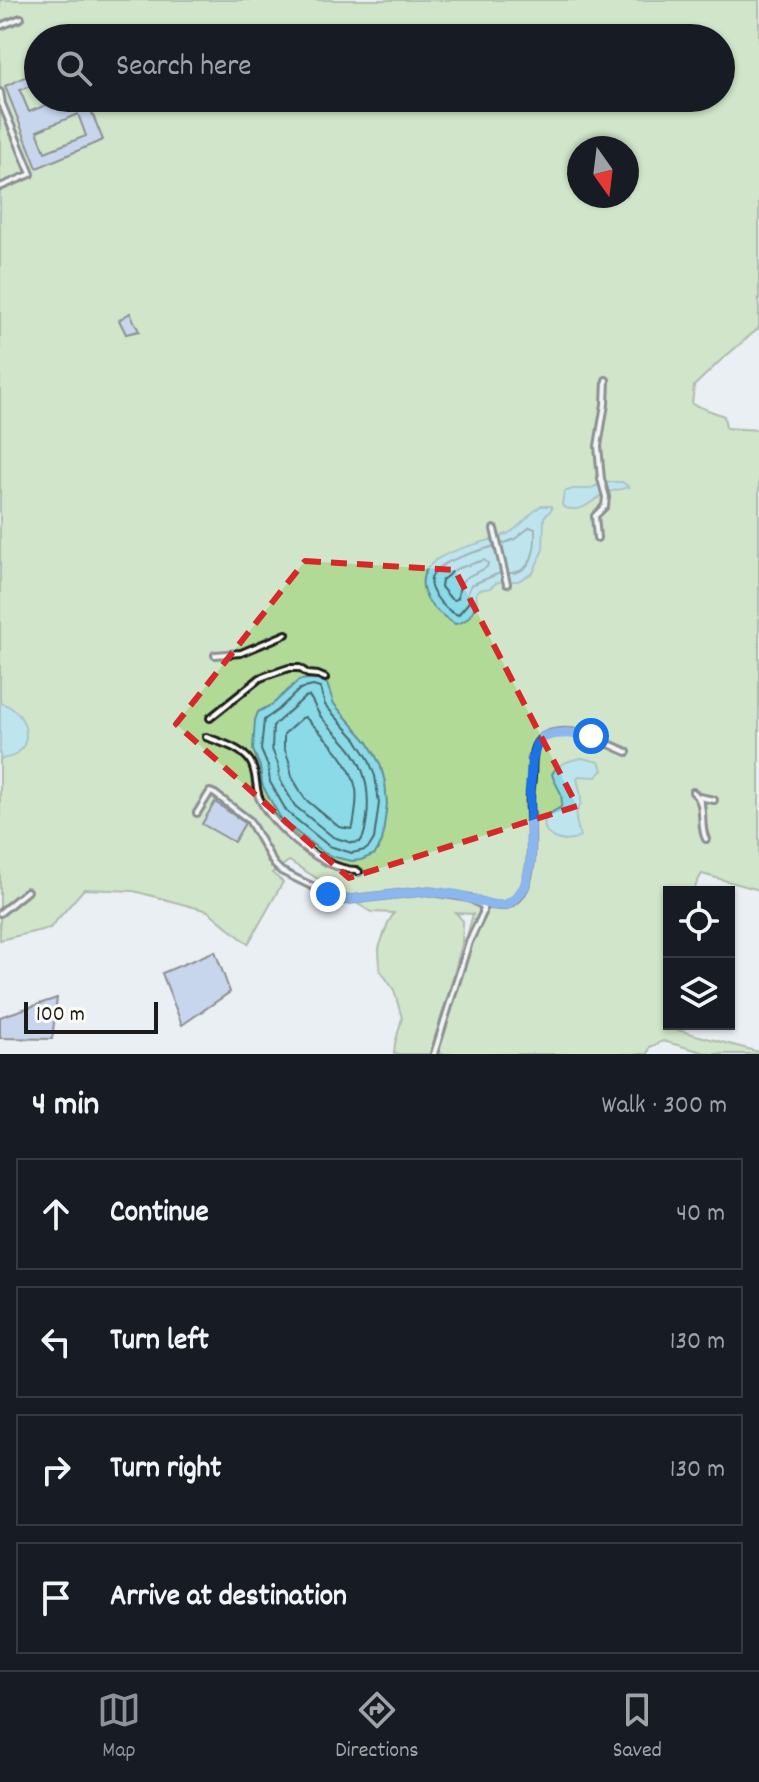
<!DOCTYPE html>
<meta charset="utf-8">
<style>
:root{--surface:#171b24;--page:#242831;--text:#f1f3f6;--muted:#9ea1a6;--line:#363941;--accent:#8c9099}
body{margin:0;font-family:Dekko,sans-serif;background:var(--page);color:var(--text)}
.controls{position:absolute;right:24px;bottom:24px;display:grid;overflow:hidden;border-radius:0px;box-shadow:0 2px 6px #0004}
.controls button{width:72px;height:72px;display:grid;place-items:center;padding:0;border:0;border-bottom:2px solid var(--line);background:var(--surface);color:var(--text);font:40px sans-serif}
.compass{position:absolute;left:567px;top:136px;width:72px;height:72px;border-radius:50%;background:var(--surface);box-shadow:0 2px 6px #0004;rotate:166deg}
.scale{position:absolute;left:24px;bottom:20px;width:134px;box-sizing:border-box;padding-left:8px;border:4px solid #1c1c1c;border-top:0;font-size:22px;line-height:28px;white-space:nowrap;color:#1c1c1c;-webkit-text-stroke:6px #fdfcf7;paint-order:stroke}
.stop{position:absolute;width:24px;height:24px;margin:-18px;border:6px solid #1a73e8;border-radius:50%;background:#fff}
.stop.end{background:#1a73e8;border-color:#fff;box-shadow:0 2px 8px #0008}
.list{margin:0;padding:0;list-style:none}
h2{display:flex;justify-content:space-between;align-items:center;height:104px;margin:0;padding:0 32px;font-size:34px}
h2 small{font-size:26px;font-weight:400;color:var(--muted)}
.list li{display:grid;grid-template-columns:52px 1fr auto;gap:24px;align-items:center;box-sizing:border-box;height:112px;margin:0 16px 16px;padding:0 16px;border:2px solid var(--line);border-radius:0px}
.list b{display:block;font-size:30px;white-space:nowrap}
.list em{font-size:26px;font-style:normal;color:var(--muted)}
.icon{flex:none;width:44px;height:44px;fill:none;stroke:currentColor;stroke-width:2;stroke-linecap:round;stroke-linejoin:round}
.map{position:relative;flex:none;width:759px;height:1054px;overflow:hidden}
.search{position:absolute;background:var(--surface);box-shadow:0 2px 6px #0004;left:24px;right:24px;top:24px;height:88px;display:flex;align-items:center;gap:20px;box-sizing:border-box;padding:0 28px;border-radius:44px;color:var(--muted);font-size:30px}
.sheet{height:616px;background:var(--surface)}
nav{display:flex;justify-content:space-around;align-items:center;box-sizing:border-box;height:112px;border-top:2px solid var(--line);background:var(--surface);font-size:22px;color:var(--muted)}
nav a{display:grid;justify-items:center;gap:4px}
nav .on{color:var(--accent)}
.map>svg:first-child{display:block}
.green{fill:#b2da97;stroke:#677b5a;stroke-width:2;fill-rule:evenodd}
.water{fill:#8bdae8;stroke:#5f8e96;stroke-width:2}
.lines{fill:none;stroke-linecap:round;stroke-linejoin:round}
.shore{stroke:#48686e;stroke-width:2}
.building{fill:#9eb9e5;stroke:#1c1c1c;stroke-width:2;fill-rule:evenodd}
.lane-casing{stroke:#1c1c1c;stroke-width:10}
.lane{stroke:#fdfcf7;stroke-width:4}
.route{stroke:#1a73e8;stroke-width:10}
.marked{fill:none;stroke:#d62828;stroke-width:6;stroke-dasharray:16 10;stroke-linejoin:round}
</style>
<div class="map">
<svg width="759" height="1054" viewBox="0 0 759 1054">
<rect width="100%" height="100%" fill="#eaeff3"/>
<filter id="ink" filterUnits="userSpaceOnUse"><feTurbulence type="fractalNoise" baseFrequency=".0125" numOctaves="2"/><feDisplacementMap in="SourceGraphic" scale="16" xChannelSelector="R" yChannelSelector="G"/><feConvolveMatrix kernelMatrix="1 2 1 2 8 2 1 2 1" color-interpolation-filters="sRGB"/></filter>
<g filter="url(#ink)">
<!-- green -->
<path class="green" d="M0 0H759V328L720 361 694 386 692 404 724 416 726 428 759 430V890L702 874 697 882 694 892H669L668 1013 669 1024H673L677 1030 759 1052V1054H710L663 1041 650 1047 648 1054H435L473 914 456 913 463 921 462 944 432 1054H394L395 1044 402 1018 394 990 380 970 379 948 388 923 394 913 371 912 289 861 272 873 283 882 248 944 208 911 134 891 84 889 50 928 0 940ZM38 38H721V98H38ZM579 148H627V196H579Z"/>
<!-- water -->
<g class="water">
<path d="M615 482H622L629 487C622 489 615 490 609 492 590 499 587 513 565 508L562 505 564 492 573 489H589L603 483Z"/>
<path d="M541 506H551L552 509 544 517 543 549 533 573 518 581H503L496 583 490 588 479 590 476 593 477 603C472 614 468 622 455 624 442 616 425 603 423 587 417 550 485 545 507 534 521 528 528 514 541 506Z"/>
<path d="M317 678 327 684 334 704 368 742 380 764 385 782 387 804 382 842 375 854 361 860 352 861 334 857 324 853 286 824 280 817 267 794 262 784 260 767 253 750 255 720 258 712 273 704 299 680Z"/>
<path d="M0 703C31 710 38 757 0 759Z"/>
<path d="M582 758 599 762 603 770 596 777 579 776 577 778 581 796V803L577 811 576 820 580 836C562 850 533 830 549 815 553 811 557 810 561 807 565 793 555 786 552 774 558 763 571 760 582 758Z"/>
</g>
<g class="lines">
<!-- shore -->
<g class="shore">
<path d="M502 544 515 539 530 527 535 529C536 548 533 574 508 573"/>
<path d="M494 546C476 553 413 564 435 595 441 604 449 612 458 615L469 602 468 592 471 585 500 573"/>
<path d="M484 560 488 563 487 567C471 578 459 573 458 598L455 600 451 599 441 587 442 580 456 569Z"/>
<path d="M313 686 320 688 325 705 356 739 368 758 375 776 379 803 374 839 369 847 365 850 352 853 329 846 287 812 270 782 268 766 261 750 264 720 278 710 300 689Z"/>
<path d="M309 696C314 702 316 711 322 718 330 728 340 736 348 746 366 767 370 791 367 818 365 827 366 835 360 842L352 843 333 837 295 806 280 780 278 764 272 749 273 726 305 697Z"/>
<path d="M305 717C324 736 351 761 356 789 358 801 355 814 353 827L351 829 339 827 305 799 292 777 289 761 284 747V734L302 718Z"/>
</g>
</g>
<!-- building -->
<g class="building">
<path d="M38 71V83L20 90 29 112 63 98H86L103 140 37 168 5 86ZM78 114 86 136 45 152 37 131Z"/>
<path d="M130 313 139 331 126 334 119 320Z"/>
<path d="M215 802 245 823 234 842 202 824Z"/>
<path d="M215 951 230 992 182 1025 162 973Z"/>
<path d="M57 998 52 1039 0 1038V1017Z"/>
</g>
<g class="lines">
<defs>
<g id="lane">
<path d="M0 26 21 18"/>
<path d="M0 92 2 104 31 174 0 187"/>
<path d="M494 529 507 584"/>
<path d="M597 538 595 516 605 506 606 497 601 479 598 446 605 404 606 380"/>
<path d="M215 655 241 653 286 634"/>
<path d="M210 718 260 678 271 674 289 668H299L308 674 318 675 325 678"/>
<path d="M206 737C220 742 241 748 250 761 257 771 255 786 259 797 271 826 323 870 356 870L359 872"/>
<path d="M693 792C708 804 698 824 706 839"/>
<path d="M699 797 714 800"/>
<path d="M197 813 210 792 215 794 249 820 274 864 281 871 328 894 345 900 426 891 470 898 483 906V913L469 942 434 1054"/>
<path d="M481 903C488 904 498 908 506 905 538 896 531 834 530 809 529 798 531 788 532 777 533 764 530 746 543 737 568 722 604 742 627 752"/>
<path d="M0 913 27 891"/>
</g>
</defs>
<!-- lane casing -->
<use href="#lane" class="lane-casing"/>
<!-- lane -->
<use href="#lane" class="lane"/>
</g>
</g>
<g class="lines" filter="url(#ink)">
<!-- route -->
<path class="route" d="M328 894 345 900 426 891 458 895 493 905H506L516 898 525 886 531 861 530 793 532 760 536 745 543 737 554 734 567 733 591 736"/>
</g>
<!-- marked area -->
<path d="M0 0H759V1054H0ZM305 561 455 570 577 806 349 878 176 724Z" fill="#eaeff3" fill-opacity=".55" fill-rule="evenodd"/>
<path class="marked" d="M305 561 455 570 577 806 349 878 176 724Z"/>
</svg>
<div class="controls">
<button><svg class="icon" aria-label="locate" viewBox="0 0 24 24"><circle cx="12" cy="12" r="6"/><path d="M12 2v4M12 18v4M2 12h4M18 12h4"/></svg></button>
<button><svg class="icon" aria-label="layers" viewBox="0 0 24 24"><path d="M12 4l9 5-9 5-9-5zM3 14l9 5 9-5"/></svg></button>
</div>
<svg class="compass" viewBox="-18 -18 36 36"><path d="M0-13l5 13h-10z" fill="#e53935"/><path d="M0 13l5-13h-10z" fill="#9ea1a6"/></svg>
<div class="scale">100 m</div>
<div class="stop" style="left:591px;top:736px"></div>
<div class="stop end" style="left:328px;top:894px"></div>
<div class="search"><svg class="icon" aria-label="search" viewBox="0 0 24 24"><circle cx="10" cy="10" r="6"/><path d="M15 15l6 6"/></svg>Search here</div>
</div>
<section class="sheet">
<h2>4 min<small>Walk · 300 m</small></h2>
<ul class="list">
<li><svg class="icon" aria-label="ahead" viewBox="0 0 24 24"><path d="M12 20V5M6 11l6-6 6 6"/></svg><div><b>Continue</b></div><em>40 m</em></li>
<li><svg class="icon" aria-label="left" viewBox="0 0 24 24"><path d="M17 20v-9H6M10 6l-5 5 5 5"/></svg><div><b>Turn left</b></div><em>130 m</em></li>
<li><svg class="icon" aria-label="right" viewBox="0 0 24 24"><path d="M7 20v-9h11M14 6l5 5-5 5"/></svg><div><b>Turn right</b></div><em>130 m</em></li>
<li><svg class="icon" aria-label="arrive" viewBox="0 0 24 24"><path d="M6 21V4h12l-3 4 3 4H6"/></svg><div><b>Arrive at destination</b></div></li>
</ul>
</section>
<nav>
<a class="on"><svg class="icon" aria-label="map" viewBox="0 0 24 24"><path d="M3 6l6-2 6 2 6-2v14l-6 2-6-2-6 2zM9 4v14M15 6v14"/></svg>Map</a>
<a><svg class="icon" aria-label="directions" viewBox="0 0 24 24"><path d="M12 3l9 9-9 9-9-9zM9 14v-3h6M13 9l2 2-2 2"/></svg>Directions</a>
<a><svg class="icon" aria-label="saved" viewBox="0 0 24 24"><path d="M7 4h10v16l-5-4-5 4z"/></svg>Saved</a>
</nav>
